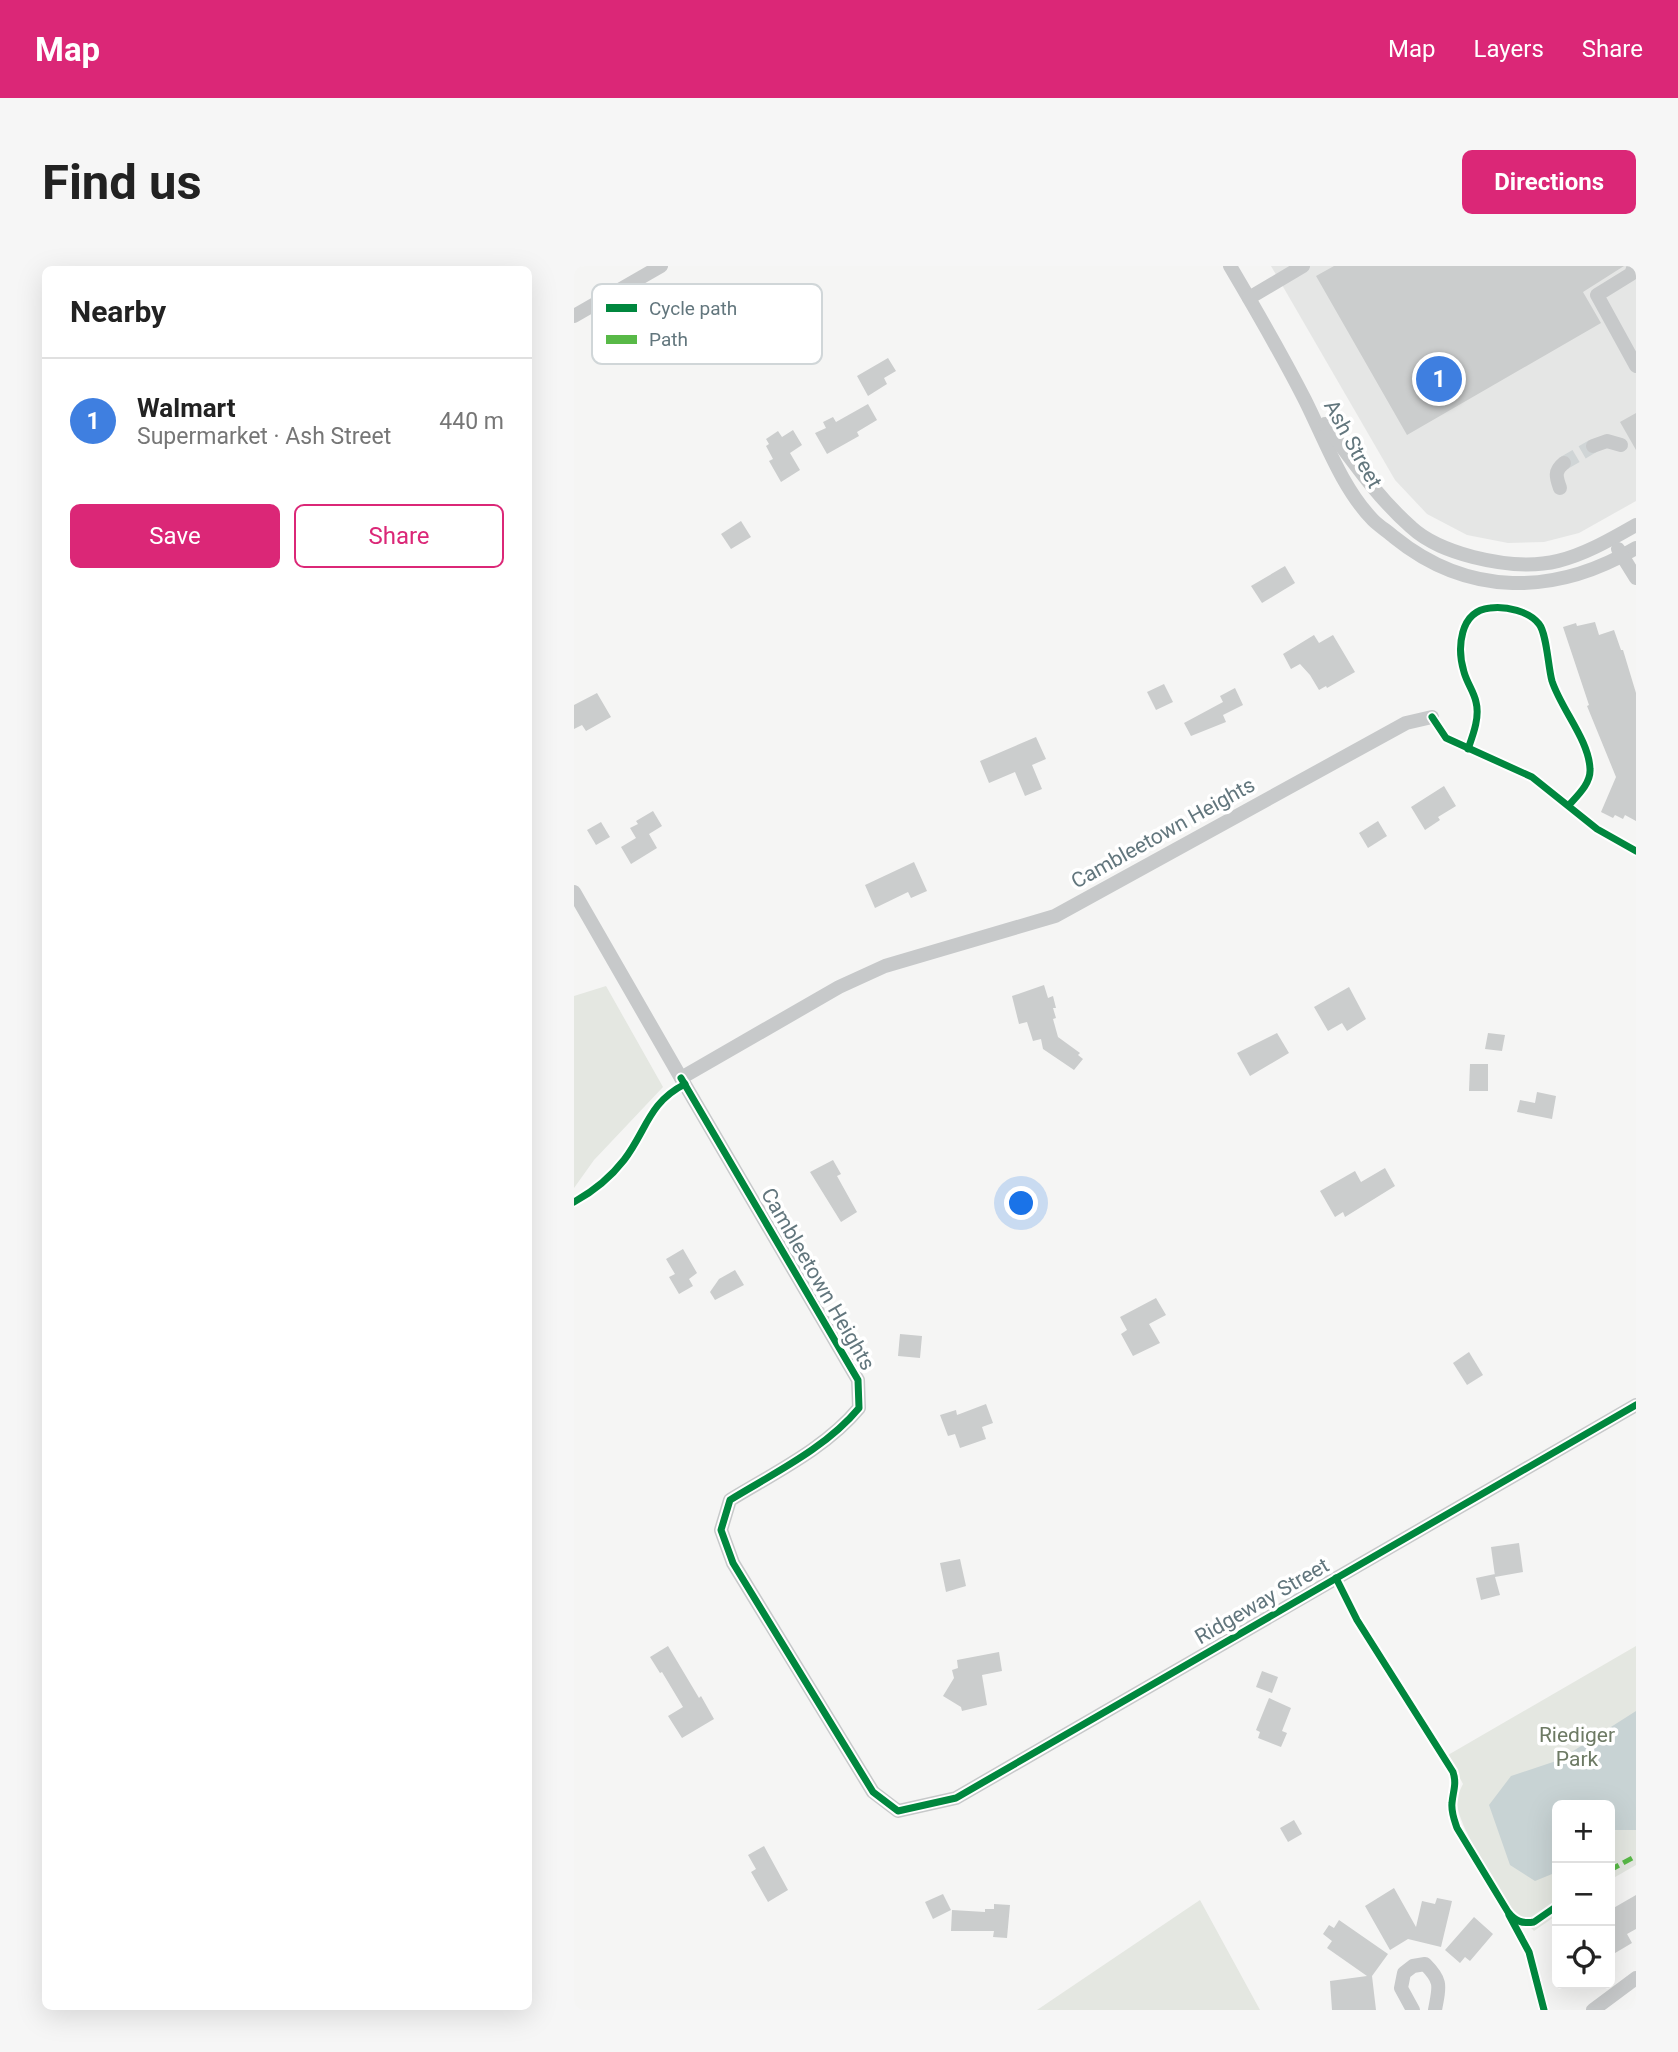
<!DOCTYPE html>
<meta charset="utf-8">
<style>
:root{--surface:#fff;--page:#f6f6f6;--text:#222;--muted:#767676;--line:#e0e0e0;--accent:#db2777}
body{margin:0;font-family:Roboto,sans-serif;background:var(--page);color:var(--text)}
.controls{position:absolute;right:21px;bottom:21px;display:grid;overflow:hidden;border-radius:10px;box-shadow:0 7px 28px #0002}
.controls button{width:63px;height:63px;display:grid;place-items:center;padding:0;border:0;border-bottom:2px solid var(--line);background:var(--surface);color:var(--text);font:35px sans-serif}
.you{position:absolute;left:448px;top:938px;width:24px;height:24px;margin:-18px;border:5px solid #fff;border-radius:50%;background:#1a73e8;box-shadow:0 0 0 10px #1a73e833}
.badge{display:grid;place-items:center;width:46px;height:46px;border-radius:50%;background:var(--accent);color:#fff;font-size:23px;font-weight:700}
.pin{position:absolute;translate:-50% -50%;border:4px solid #fff;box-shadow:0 2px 7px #0006}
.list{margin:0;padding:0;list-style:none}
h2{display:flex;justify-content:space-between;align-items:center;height:91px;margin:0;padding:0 28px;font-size:30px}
h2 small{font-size:23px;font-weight:400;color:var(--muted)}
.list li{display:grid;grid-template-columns:46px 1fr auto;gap:21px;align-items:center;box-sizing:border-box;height:126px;padding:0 28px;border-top:2px solid var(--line)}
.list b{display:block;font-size:26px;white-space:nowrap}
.list p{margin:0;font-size:23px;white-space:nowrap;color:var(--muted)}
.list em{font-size:23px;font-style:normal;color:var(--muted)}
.actions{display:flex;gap:14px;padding:21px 28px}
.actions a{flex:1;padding:16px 0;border:2px solid var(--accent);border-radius:10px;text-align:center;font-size:24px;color:var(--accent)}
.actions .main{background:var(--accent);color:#fff}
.icon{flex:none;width:38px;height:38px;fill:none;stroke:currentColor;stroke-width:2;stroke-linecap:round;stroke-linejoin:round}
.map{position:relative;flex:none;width:1062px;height:1744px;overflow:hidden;border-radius:10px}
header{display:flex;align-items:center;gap:42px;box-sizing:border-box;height:98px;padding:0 35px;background:var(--accent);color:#fff}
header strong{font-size:33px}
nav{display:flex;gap:38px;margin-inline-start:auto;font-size:24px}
.intro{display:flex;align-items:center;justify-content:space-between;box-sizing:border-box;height:168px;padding:0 42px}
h1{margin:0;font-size:49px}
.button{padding:18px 32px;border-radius:10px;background:var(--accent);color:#fff;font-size:24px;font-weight:700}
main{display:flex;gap:42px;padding:0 42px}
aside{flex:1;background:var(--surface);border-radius:10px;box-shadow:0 7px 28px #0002}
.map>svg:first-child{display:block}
.built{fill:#e5e6e5}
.green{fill:#e4e7e1}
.water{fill:#c8d3d4}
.building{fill:#cbcdcd}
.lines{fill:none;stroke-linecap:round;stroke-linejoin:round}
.minor-tunnel{stroke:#d0d5d6;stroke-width:14;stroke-dasharray:14 7;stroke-linecap:butt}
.minor{stroke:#c7c9ca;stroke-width:14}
.quiet{stroke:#58b947;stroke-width:5;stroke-dasharray:10 5;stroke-linecap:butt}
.cycleway-casing{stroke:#fff;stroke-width:11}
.cycleway{stroke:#00873e;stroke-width:7}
.labels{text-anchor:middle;stroke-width:7;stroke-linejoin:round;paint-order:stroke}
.street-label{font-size:21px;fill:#62767d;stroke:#fff}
.park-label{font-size:21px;fill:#6d7a64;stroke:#fff}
.key{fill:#fff;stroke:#d0d6d8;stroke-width:2}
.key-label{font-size:19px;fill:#62767d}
</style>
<header>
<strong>Map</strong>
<nav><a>Map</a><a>Layers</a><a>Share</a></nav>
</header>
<div class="intro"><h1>Find us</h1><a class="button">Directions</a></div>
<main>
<aside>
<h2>Nearby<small></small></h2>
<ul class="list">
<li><span class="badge" style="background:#3f7fe0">1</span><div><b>Walmart</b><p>Supermarket · Ash Street</p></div><em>440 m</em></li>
</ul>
<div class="actions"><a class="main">Save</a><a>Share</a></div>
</aside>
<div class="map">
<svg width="1062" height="1744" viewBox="0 0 1062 1744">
<rect width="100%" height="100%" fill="#f5f5f4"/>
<!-- built -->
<path class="built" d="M697 0H1062V235L1005 267 970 276 934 277 893 269 853 248 821 214Z"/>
<!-- green -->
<g class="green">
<path d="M32 720 89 821 20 894 0 922V730Z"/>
<path d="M1062 1380V1599L1036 1614V1539H983V1649L960 1665C953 1657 943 1650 937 1642 924 1623 880 1554 883 1533 884 1528 887 1522 889 1518L874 1489Z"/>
<path d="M626 1634 686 1744H463Z"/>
</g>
<!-- water -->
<path class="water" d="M1062 1445V1564H1036V1539H983V1606L961 1615 936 1599 915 1539 937 1510 985 1494Z"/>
<!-- building -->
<g class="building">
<path d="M760 0H1050L1009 26 1027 57 833 169 742 10Z"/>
<path d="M314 92 322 105 310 112 313 118 294 130 283 110Z"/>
<path d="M294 138 303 154 283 166 285 170 253 188 241 167 252 162 249 156 259 151 262 156Z"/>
<path d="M1062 147V184L1046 156Z"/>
<path d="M219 164 228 179 216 187 226 204 207 216 195 195 199 193 192 180 195 178 192 173 204 165 208 171Z"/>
<path d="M167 255 177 271 157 283 147 268Z"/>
<path d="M711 300 721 317 688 337 677 320Z"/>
<path d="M1021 356 1025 369 1040 364 1047 384H1049L1062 427V555L1051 549 1049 553 1041 549 1039 552 1027 546 1042 511 1013 440 1015 439 989 361 1002 357 1003 360Z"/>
<path d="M740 369 745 377 759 369 781 406 753 422 752 420 745 424 736 409 726 398 717 403 709 388Z"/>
<path d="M590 418 599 436 582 444 573 426Z"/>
<path d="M661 422 669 439 649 449 652 456 617 470 610 457 649 436 646 430Z"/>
<path d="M23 427 37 451 12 465 8 459 0 463V439Z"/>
<path d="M462 471 472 493 458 499 468 523 451 530 441 506 415 517 406 495Z"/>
<path d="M870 520 882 540 864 551 866 554 851 564 837 541Z"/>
<path d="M79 545 88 560 75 568 83 582 57 598 47 581 62 572 56 562 64 558 62 555Z"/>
<path d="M804 555 813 570 794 582 785 567Z"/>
<path d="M27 556 36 571 22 579 13 564Z"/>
<path d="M340 596 353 625 337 632 334 626 301 642 291 619Z"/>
<path d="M470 719 474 732 479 730 482 742H479L482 752 479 753 484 771 506 787 504 789 509 793 500 804 469 783 467 773 459 775 453 756 445 758 438 730Z"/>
<path d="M775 721 792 753 773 765 768 757 754 765 740 741Z"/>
<path d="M703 767 715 787 676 810 663 787Z"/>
<path d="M914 767 931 769 928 785 911 783Z"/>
<path d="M896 798H914V825H895Z"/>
<path d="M963 826 982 830 978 853 943 846 946 834 961 837Z"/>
<path d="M259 894 267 908 263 910 283 946 267 956 236 906Z"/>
<path d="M811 902 821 920 771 951 769 946 761 951 746 925 781 905 787 916Z"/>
<path d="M109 983 123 1007 115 1013 119 1020 105 1028 95 1011 101 1008 92 993Z"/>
<path d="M161 1004 170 1019 141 1034 136 1026 145 1013Z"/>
<path d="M582 1032 592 1049 575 1058 586 1077 559 1090 547 1068 553 1064 546 1051Z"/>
<path d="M326 1068 348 1070 346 1092 324 1090Z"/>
<path d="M895 1086 909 1109 893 1119 879 1097Z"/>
<path d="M412 1138 419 1157 408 1161 412 1173 386 1182 381 1168 374 1170 366 1149 382 1144 383 1149Z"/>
<path d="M945 1277 949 1306 921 1311 926 1329 907 1334 902 1312 921 1308V1310L917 1281Z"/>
<path d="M386 1293 392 1320 372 1326 366 1297Z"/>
<path d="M94 1380 125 1432 127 1430 140 1453 108 1472 94 1450 109 1441 88 1406 86 1407 76 1391Z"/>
<path d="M425 1386 428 1405 408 1409 413 1439 388 1445 387 1441 369 1430 380 1412 378 1404 384 1402 383 1394Z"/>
<path d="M688 1405 704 1411 698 1427 682 1421Z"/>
<path d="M695 1432 717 1442 708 1465 713 1467 707 1481 684 1472 686 1466 682 1464Z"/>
<path d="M720 1554 728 1568 714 1576 706 1562Z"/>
<path d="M190 1580 214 1624 194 1636 177 1606 182 1603 174 1589Z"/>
<path d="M820 1622 842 1661 848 1635 861 1638 863 1632 878 1635 867 1681 834 1673 816 1684 791 1640Z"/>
<path d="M369 1628 377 1644 359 1653 351 1636Z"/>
<path d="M1062 1629V1663L1053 1668 1058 1677 1036 1690V1644Z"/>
<path d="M420 1638 436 1639 433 1672 419 1671 420 1665H377L378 1644 411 1646V1643H420Z"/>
<path d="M900 1651 919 1668 896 1695 891 1691 886 1697 871 1684Z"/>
<path d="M765 1654 814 1688 798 1710 802 1744H758L756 1715 793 1710 753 1682 758 1675 749 1668 755 1659 760 1662Z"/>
</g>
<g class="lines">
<!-- minor-tunnel -->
<path class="minor-tunnel" d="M990 197 1019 180"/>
<!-- minor -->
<g class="minor">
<path d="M656 0C682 44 708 89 731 134 751 174 768 222 799 254 805 260 813 265 820 271 894 331 981 330 1062 282"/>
<path d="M1060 0 1057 8 1023 29 1062 100"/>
<path d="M675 32 729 0"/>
<path d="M0 50 87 0"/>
<path d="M751 158C778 194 803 231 837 261 854 277 877 285 899 291 970 309 1001 294 1062 259"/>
<path d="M1019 180 1033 175 1047 179"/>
<path d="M986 222C982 211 980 205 990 197"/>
<path d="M1044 283 1062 312"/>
<path d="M0 626 107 812 265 721 311 700 481 650 832 457 858 451"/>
<path d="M107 812 284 1114 285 1142C252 1182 200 1207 156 1234L147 1264 159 1297 299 1526 324 1545 382 1532 1062 1139"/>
<path d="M839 1744 827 1722 830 1707 839 1700 851 1698C869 1716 865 1721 861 1744"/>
<path d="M1019 1744 1062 1712"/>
</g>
<!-- quiet -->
<path class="quiet" d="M1036 1604 1062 1590"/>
<defs>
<g id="cycleway">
<path d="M858 451 872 472 958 511 1023 563 1062 585"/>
<path d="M894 483C899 469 906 451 902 436 900 426 893 417 890 406 883 383 885 345 916 342 932 340 955 345 965 358 973 368 974 401 978 415 987 443 1015 474 1016 503 1017 517 1004 529 995 539"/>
<path d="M107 812 284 1114 285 1142C252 1182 200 1207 156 1234L147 1264 159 1297 299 1526 324 1545 382 1532 1062 1139"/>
<path d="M0 936C20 925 36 912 50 894 73 864 74 837 111 818"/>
<path d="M762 1312 783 1354 879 1506C883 1518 879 1525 878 1537 877 1546 880 1553 883 1562L934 1646C941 1655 948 1658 960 1656L983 1640"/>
<path d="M935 1649 955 1686 970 1744"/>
</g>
</defs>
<!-- cycleway casing -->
<use href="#cycleway" class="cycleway-casing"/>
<!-- cycleway -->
<use href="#cycleway" class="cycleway"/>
</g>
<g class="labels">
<!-- street labels -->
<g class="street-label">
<text transform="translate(779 178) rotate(61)" y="7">Ash Street</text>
<text transform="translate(589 567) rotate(-29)" y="7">Cambleetown Heights</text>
<text transform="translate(244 1013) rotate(60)" y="7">Cambleetown Heights</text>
<text transform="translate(688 1335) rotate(-30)" y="7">Ridgeway Street</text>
</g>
<!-- park labels -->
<g class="park-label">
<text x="1003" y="1476">Riediger<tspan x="1003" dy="24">Park</tspan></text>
</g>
</g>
<!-- legend -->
<rect x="18" y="18" width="230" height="80" rx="10" class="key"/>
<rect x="32" y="38" width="31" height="8" fill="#00873e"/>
<rect x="32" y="69" width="31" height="9" fill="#58b947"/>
<g class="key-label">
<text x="75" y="49">Cycle path</text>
<text x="75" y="80">Path</text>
</g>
</svg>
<div class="controls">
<button>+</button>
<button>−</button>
<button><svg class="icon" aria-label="locate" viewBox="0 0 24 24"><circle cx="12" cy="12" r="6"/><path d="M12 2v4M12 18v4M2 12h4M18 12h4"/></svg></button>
</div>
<div class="you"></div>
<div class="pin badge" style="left:865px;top:113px;background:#3f7fe0">1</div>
</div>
</main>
